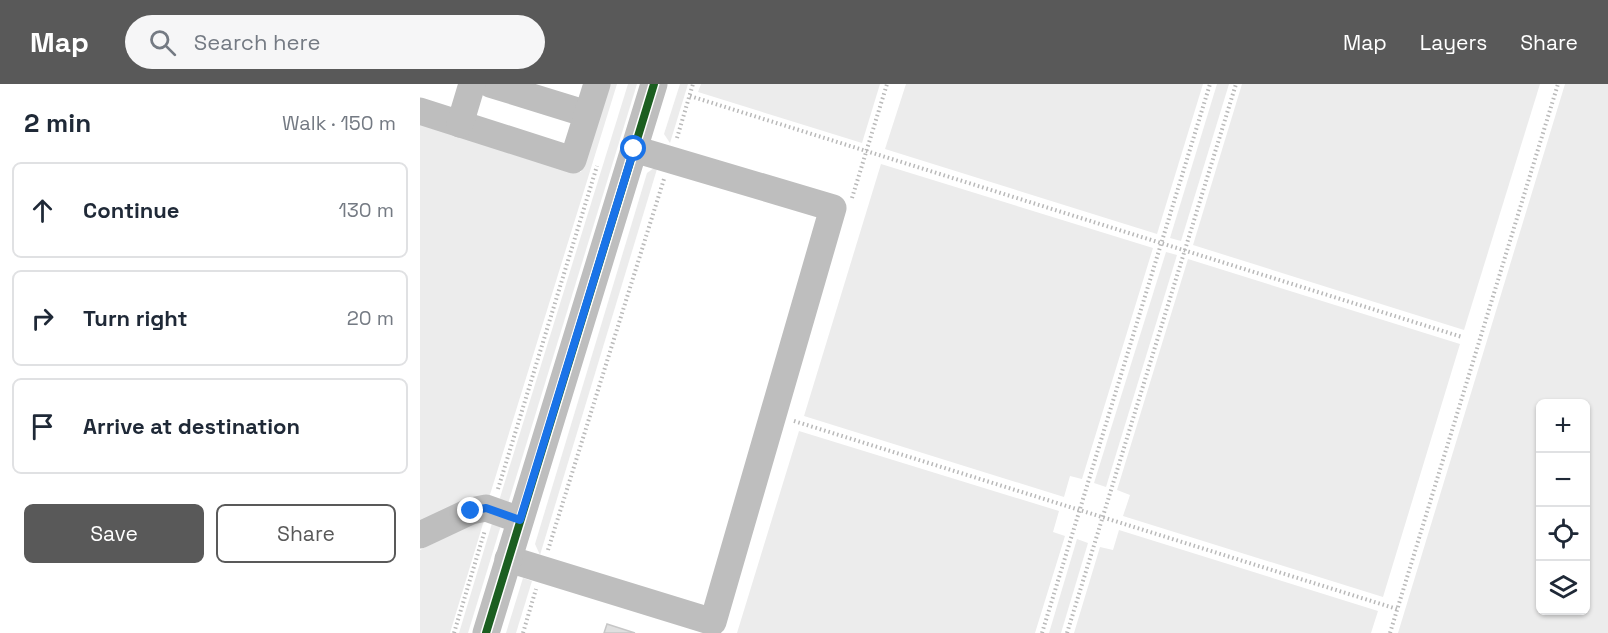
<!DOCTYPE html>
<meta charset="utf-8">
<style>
:root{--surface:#fff;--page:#f6f6f7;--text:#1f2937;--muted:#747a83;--line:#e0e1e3;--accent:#595959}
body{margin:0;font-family:"Space Grotesk",sans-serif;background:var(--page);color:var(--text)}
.controls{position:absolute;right:18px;bottom:18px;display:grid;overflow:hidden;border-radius:9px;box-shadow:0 2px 4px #0004}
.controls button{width:54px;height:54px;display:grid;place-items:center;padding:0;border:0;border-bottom:2px solid var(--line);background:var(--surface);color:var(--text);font:30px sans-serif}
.stop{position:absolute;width:18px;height:18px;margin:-14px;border:4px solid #1a73e8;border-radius:50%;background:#fff}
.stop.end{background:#1a73e8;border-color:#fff;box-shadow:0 2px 6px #0008}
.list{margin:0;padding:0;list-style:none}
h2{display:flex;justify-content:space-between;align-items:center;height:78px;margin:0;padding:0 24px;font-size:26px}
h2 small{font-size:20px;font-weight:400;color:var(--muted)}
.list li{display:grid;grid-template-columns:39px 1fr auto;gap:18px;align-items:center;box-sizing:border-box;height:96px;margin:0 12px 12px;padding:0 12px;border:2px solid var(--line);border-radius:9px}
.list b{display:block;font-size:22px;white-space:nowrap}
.list em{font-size:20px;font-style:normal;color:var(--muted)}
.actions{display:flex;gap:12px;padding:18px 24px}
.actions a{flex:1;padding:14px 0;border:2px solid var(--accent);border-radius:9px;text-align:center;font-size:21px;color:var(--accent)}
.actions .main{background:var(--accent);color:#fff}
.icon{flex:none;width:33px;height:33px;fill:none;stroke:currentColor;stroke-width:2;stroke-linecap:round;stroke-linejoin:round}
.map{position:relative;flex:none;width:1188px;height:549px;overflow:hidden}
header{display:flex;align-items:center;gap:36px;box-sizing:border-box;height:84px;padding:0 30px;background:var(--accent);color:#fff}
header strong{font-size:28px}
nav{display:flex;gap:33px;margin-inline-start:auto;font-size:21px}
.search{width:420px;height:54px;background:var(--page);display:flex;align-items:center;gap:15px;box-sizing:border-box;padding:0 21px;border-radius:33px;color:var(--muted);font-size:22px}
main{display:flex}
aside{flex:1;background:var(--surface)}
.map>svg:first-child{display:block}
.green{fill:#ececec;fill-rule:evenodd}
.building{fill:#dfdfdf;stroke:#c7c7c7;stroke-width:1.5}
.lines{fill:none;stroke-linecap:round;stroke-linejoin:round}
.path{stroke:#b9b9b9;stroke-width:4;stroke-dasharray:1.5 3;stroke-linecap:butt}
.minor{stroke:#bebebe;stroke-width:27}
.cycleway-casing{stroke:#fff;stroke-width:11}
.cycleway{stroke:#1b5e20;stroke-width:8}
.route{stroke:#1a73e8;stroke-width:8}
</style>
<header>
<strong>Map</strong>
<div class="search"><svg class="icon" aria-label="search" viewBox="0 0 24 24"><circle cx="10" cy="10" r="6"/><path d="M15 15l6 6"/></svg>Search here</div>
<nav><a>Map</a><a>Layers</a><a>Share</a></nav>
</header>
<main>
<aside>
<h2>2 min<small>Walk · 150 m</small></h2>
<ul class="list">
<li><svg class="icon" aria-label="ahead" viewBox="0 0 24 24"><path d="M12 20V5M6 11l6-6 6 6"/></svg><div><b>Continue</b></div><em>130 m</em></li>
<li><svg class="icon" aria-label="right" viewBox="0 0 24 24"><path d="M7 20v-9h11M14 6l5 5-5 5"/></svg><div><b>Turn right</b></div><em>20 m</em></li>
<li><svg class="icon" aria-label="arrive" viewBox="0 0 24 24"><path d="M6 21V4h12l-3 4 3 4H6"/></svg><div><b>Arrive at destination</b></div></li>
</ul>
<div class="actions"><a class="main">Save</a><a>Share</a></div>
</aside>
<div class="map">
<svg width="1188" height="549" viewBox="0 0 1188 549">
<rect width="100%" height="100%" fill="#fff"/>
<!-- green -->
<g class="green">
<path d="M189 0H197L68 417 0 437V38L161 88Z"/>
<path d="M208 0H217L87 423 78 420Z"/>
<path d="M260 0H268L250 59 244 50Z"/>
<path d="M281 0H460L442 59 278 8Z"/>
<path d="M486 0H783L737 150 465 65Z"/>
<path d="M797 0H809L761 157 750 154Z"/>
<path d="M822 0H1120L1044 246 773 161Z"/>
<path d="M1145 0H1188V549H978ZM1120 320H1166V526H1120Z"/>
<path d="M461 80 733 164 662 395 650 392 644 413 384 332Z"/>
<path d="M234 84 237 85 120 471 115 460 227 89Z"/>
<path d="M746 168 757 171 686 403 674 399Z"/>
<path d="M768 175 1040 260 963 513 703 432 710 411 697 406Z"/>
<path d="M379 347 639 427 633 448 645 452 615 549H317Z"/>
<path d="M65 433 30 549H0V466Z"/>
<path d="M73 436 82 438 48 549H39Z"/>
<path d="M699 446 958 527 951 549H654L680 463 693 466Z"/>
<path d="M657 455 668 459 641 549H629Z"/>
<path d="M103 494 112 497 96 549H86Z"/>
</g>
<!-- building -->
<path class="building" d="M187 540 215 549H184Z"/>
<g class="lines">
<!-- path -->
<g class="path">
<path d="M270 12 1042 253"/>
<path d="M257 54 273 0"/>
<path d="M432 114 467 0"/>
<path d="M374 337 977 525"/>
<path d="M78 405 177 82"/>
<path d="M128 466 244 95"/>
<path d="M34 549 65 446"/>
<path d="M103 549 116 505"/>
<path d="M622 549 790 0"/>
<path d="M647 549 816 0"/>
<path d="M970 549 1138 0"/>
</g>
<!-- minor -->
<g class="minor">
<path d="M70 0 167 30"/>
<path d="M0 27 153 76 177 0"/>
<path d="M40 40 52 0"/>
<path d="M0 451 51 427 66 424 100 436"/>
<path d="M88 475 293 538 413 124 214 65"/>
<path d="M66 549 234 0"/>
</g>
<defs>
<path id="cycleway" d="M66 549 234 0"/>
</defs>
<!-- cycleway casing -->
<use href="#cycleway" class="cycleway-casing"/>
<!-- cycleway -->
<use href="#cycleway" class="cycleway"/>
</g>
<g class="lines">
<!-- route -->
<path class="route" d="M51 427 66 424 100 436 214 65"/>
</g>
</svg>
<div class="controls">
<button>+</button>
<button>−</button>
<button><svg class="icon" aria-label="locate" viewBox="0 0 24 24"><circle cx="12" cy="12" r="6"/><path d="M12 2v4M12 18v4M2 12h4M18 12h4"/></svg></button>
<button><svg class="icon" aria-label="layers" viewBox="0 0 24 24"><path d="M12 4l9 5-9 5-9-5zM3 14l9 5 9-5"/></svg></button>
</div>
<div class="stop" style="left:214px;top:65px"></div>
<div class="stop end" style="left:51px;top:427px"></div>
</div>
</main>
